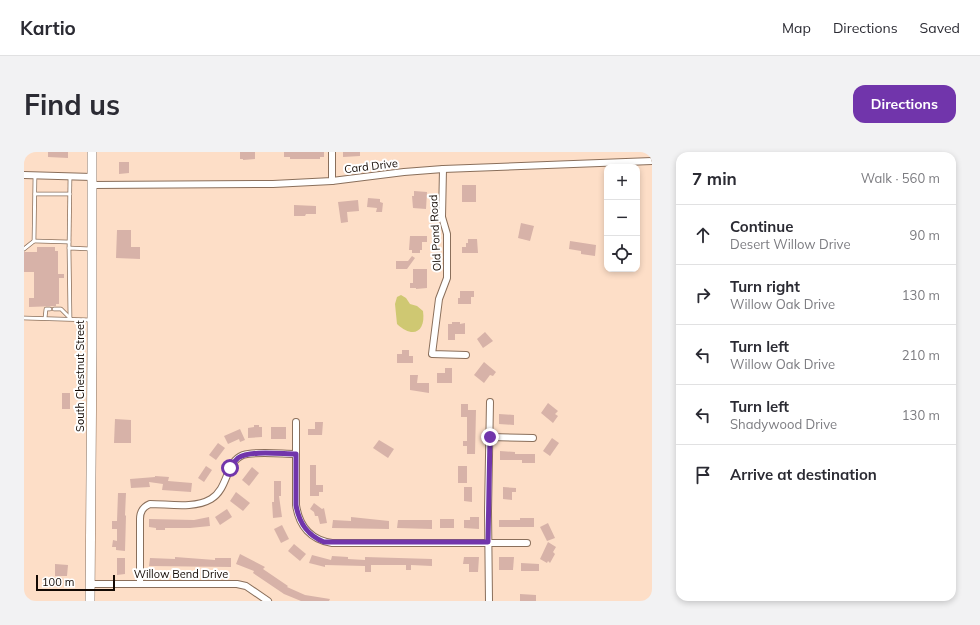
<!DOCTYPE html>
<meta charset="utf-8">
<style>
:root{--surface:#fff;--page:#f2f2f3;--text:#2b2b33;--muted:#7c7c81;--line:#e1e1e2;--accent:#7135ab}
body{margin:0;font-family:Mulish,sans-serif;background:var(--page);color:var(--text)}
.controls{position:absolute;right:12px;top:12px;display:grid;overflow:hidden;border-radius:8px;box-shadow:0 2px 6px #0003}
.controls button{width:36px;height:36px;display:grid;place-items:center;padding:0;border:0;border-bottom:1px solid var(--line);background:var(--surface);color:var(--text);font:20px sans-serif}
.scale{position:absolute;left:12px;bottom:10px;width:79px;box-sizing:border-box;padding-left:4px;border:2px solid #130903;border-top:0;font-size:11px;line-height:14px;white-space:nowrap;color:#130903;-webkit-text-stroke:3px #fff;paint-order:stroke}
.stop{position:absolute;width:12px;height:12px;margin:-9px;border:3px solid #7135ab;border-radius:50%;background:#fff}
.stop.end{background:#7135ab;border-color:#fff;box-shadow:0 1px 4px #0008}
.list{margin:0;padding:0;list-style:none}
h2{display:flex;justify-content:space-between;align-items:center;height:52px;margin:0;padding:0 16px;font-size:17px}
h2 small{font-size:13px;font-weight:400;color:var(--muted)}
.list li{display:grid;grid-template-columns:26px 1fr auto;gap:12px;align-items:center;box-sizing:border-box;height:60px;padding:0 16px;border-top:1px solid var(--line)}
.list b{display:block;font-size:15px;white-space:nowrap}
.list p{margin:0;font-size:13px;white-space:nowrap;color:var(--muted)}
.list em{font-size:13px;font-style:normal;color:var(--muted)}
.icon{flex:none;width:22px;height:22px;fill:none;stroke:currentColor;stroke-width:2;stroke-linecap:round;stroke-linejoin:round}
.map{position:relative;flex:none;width:628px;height:449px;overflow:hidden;border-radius:12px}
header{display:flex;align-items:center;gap:24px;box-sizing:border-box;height:56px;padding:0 20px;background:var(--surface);border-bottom:1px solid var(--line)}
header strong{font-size:19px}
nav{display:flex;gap:22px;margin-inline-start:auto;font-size:14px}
.intro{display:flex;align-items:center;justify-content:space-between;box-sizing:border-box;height:96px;padding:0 24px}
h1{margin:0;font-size:28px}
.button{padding:10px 18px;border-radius:12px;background:var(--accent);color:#fff;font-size:14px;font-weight:700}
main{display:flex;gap:24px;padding:0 24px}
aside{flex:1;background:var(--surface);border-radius:12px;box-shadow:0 2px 6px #0003}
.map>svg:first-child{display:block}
.water{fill:#cfc872}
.building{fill:#d7b2a8}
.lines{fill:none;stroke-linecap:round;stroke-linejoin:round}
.lane-casing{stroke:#8a6f5b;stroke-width:4.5}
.street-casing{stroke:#8a6f5b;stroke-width:8}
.secondary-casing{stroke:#8a6f5b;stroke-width:10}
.lane{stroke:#fff;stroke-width:3}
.street{stroke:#fff;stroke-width:6}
.secondary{stroke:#fff;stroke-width:9}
.route{stroke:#7135ab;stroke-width:5}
.labels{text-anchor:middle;stroke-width:4;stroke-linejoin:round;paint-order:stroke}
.street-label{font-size:11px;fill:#130903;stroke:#fff}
</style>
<header>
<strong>Kartio</strong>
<nav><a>Map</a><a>Directions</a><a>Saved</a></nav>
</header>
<div class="intro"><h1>Find us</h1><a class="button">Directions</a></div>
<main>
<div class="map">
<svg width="628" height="449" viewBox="0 0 628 449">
<rect width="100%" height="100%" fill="#fddec7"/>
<!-- water -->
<path class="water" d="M377 143 382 146 386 152 393 154 399 159C402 180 389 187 373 172L371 152 373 145Z"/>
<!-- building -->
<g class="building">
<path d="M24 0H44V6L24 5Z"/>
<path d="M216 0H231V7L219 8V7H216Z"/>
<path d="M260 0H300V5H296V7H266V5H260Z"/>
<path d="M319 0H336V4L319 5Z"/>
<path d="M95 10H105V21L95 22Z"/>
<rect x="438" y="33" width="14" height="17"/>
<path d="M390 39 403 40 402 57 389 56 388 44H390Z"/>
<path d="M344 46 356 47V50L359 51 358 60H352L353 56 343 55Z"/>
<path d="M334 48 335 59 323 60 324 70 317 71 314 50Z"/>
<path d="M270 53 292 54V62H282L281 64H270Z"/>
<path d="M497 71 510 74 506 89 494 86Z"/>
<path d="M93 78H107V95H116V107L92 106Z"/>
<path d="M386 84H403V90H398V98H396V101H388V98H385Z"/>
<path d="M444 87H453L454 101H438V95H442V91H444Z"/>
<path d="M546 89 572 93 571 104 557 102V99L545 97Z"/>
<path d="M13 95H31V99H34V122H40V126H35V152H32V154L5 155V146H10V120H0V100H13Z"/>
<path d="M388 104 391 106 383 117H372V109H384Z"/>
<path d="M389 117H403V136L392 137V136H386V131H389Z"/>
<path d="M436 139H450V145H447V152H434V146H436Z"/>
<path d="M428 170H436V172L441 171V182H431V188H424V172H428Z"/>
<path d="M461 180 469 189 459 196 453 187Z"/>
<path d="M378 198H385V204H389V211H373V202H378Z"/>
<path d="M460 210 472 220 469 224 466 223 460 231 450 223Z"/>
<path d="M421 216H428V231H413V221H421Z"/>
<path d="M386 223H394L393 231H405V241L386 238Z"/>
<rect x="38" y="241" width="8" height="16"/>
<path d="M524 251 534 259 531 262 534 264 529 271 517 261Z"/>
<path d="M437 252H444V258H452L451 302H443V294H439V289H443V265H437Z"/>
<path d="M475 262 490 263V273L475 272Z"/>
<path d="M91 267 107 268V291H90Z"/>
<path d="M291 270H299L298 283H284V277H291Z"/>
<path d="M230 273H235V275H238V285L224 286V276L230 275Z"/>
<rect x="247" y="275" width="15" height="12"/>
<path d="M216 277 221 288 216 290 215 287 204 292 200 284Z"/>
<path d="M528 286 535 291 526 304 519 299Z"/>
<path d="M355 288 370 297 364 306 349 296Z"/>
<path d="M194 291 201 296 192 308 185 303Z"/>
<path d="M476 299 491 300V302H511V311H498V308H476Z"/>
<path d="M286 313H292V333H299V340H295V344H286Z"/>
<path d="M182 314 188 318 180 330 174 326Z"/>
<rect x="434" y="314" width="9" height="17"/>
<path d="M228 315 235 321 225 334 218 328Z"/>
<path d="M131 324 145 325 144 329 168 331 167 340 138 338 139 332 125 330 126 335 107 336 106 327 131 325Z"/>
<path d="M250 329H257V344H255L258 365 249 366 248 350H250Z"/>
<path d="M440 335H448V350L440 349Z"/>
<path d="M479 335 492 336V340H488V348L479 347Z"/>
<path d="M212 340 226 351 219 359 206 349Z"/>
<path d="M94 341H102L101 363 102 364 101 399 92 398V395H88L89 388 93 389V377H88V369H93Z"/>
<path d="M290 351 298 357 300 356 303 371 296 372 294 364H291L290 360 286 357Z"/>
<path d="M203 357 208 365 196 373 191 365Z"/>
<path d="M185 365 186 374 166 376H141V378H132V376L125 375V367L170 368Z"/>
<path d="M327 365 365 369V377L308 376 309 368 327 369Z"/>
<path d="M446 365H455V377L440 376V368H446Z"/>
<path d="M496 366H510V375H475V368H496Z"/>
<rect x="416" y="367" width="14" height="9"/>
<path d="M374 368H408V377L373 376Z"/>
<path d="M524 371 531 386 523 389 516 375Z"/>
<path d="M258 373 265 387 257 391 250 377Z"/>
<path d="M524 390 532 395 529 400 531 402 526 411 524 409 523 411 516 407Z"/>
<path d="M270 392 282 402 276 409 264 399Z"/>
<path d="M216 402 241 415 239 417 264 434 263 435 281 443 306 447 305 449H277L260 442 229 421 230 419 212 412Z"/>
<path d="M288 403 307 408 308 404 324 405V407L341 408V405L408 407V414L387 413V418H382V413H347V420H341V414L301 413V415L285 411Z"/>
<path d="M151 405 191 408V406H207V415L125 414 126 406 151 407Z"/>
<path d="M440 405H455L454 420H445V412H439Z"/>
<path d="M475 405H490L489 418H475Z"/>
<path d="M93 406H101V422L93 423Z"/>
<path d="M497 411 515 412V419H497Z"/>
<path d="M31 412 44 413 43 424H31Z"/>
<path d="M496 442 512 443V449H496Z"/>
</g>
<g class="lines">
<defs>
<g id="lane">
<path d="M11 42H46"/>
<path d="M10 89 45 90"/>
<path d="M45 96 46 24"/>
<path d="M0 97 10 89 11 23"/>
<path d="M30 157H37L46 166"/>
<path d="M0 166 67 168"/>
<path d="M21 166 22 157H26"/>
<path d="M46 166 45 96 67 97"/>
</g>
<g id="street">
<path d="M308 0V29"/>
<path d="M419 17 418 65 423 82V126L415 147 408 202 442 203"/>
<path d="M0 23 68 25"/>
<path d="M68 33 249 32 308 29 380 20 419 17 628 9"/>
<path d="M272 270V353C275 374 287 388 308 391H503"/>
<path d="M466 285 509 286"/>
<path d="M116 431V367C116 359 119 355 126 352 145 352 170 357 187 347 205 336 201 310 219 303 232 299 258 302 272 302"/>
<path d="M66 432H213L222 434 244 449"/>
<path d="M465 449 464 359 466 250"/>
</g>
<path id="secondary" d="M66 449 68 196V0"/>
</defs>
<!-- lane casing -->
<use href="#lane" class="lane-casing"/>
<!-- street casing -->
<use href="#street" class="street-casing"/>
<!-- secondary casing -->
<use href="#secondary" class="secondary-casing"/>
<!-- lane -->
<use href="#lane" class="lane"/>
<!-- street -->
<use href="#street" class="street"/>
<!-- secondary -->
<use href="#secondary" class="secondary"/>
</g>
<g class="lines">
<!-- route -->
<path class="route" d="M206 316C208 312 211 309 214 306 226 298 257 302 272 302V353C275 371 283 383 300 390H464L466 285"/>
</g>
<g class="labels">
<!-- street labels -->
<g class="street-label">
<text transform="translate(347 14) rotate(-7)" y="4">Card Drive</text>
<text transform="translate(411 81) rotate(-93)" y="4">Old Pond Road</text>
<text transform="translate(56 224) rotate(-90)" y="4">South Chestnut Street</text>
<text x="157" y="426">Willow Bend Drive</text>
</g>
</g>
</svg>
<div class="controls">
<button>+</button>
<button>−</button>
<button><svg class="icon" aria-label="locate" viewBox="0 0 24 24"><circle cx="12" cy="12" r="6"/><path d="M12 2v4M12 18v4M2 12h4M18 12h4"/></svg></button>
</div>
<div class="scale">100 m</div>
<div class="stop" style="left:206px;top:316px"></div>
<div class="stop end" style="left:466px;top:285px"></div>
</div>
<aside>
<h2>7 min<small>Walk · 560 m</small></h2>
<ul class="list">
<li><svg class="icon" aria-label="ahead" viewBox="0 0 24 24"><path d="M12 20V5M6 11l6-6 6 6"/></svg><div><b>Continue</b><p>Desert Willow Drive</p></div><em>90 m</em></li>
<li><svg class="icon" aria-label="right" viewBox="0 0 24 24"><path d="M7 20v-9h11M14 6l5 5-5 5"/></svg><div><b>Turn right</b><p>Willow Oak Drive</p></div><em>130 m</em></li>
<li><svg class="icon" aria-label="left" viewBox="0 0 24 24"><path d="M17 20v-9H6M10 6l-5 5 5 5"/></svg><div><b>Turn left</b><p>Willow Oak Drive</p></div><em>210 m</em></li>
<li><svg class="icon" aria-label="left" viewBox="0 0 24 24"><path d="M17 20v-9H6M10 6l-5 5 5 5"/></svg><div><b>Turn left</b><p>Shadywood Drive</p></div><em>130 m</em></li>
<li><svg class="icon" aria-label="arrive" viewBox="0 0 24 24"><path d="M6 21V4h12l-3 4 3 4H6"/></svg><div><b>Arrive at destination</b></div></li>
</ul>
</aside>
</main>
